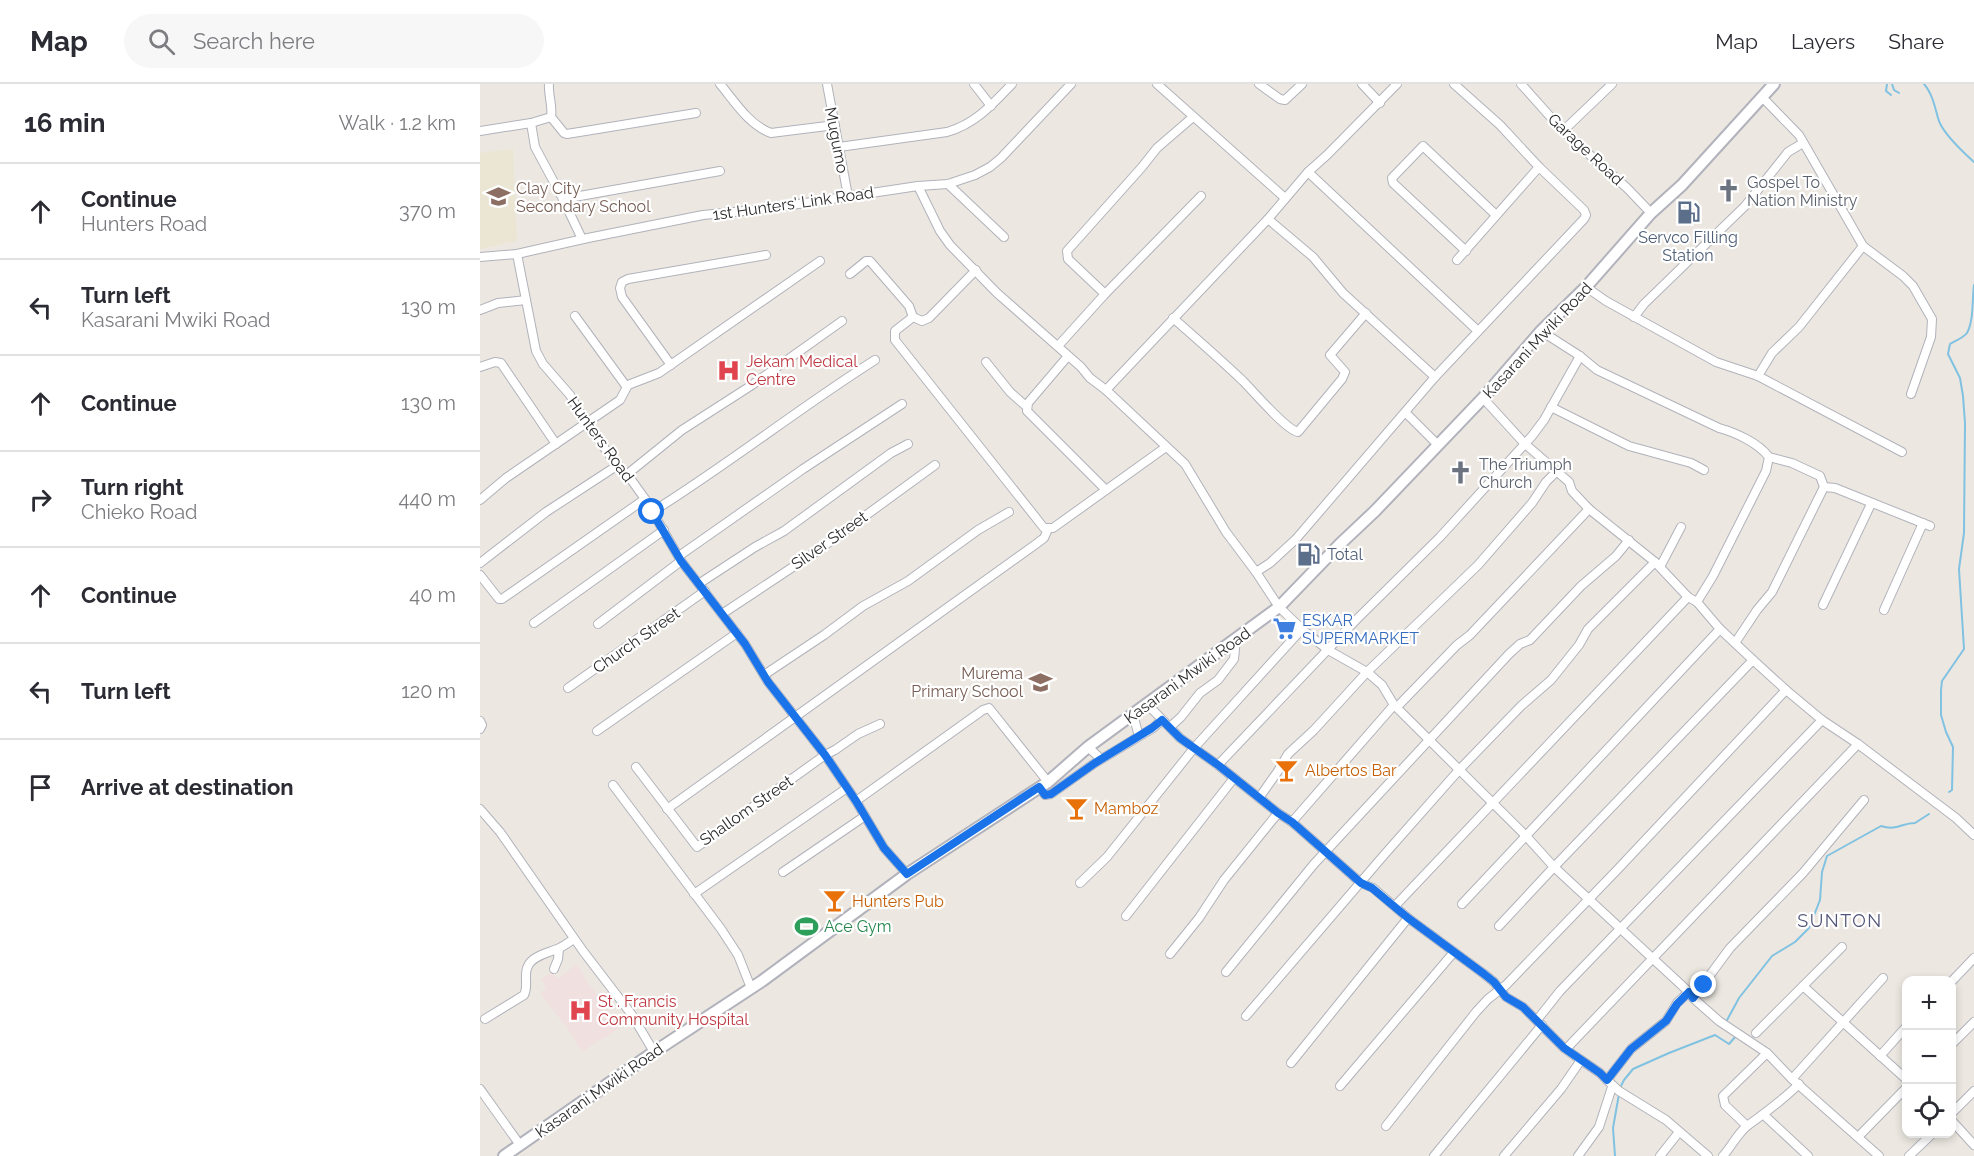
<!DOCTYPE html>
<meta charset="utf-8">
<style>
:root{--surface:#fff;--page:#f7f7f7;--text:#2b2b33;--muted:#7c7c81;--line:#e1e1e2}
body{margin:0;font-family:Raleway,sans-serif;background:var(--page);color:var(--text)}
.controls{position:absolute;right:18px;bottom:18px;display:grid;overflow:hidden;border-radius:12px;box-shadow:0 3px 9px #0003}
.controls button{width:54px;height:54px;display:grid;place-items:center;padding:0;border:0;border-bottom:2px solid var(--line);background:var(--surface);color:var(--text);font:30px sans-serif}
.stop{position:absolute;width:18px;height:18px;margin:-14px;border:4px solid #1a73e8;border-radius:50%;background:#fff}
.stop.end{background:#1a73e8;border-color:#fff;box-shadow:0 2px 6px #0008}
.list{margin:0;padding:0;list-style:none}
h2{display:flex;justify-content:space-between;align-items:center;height:78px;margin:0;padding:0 24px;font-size:26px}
h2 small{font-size:20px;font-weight:400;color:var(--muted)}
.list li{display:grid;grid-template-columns:39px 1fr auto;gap:18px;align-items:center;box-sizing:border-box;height:96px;padding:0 24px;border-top:2px solid var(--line)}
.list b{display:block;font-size:22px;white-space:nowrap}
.list p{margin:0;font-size:20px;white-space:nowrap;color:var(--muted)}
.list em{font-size:20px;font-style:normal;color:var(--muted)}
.icon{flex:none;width:33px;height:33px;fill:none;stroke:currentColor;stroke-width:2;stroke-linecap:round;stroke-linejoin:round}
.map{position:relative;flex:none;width:1494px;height:1072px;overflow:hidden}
header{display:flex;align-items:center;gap:36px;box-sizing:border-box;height:84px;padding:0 30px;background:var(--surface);border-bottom:2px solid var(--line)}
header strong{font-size:28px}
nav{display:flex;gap:33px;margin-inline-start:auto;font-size:21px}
.search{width:420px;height:54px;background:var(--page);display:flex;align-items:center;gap:15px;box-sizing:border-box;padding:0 21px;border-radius:33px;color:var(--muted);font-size:22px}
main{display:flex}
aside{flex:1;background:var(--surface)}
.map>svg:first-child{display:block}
.education{fill:#ebe5d3}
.medical{fill:#f1e0e0}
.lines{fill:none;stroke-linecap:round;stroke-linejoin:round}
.stream{stroke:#81c1e1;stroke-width:2}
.street-casing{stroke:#b1b2bb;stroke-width:10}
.secondary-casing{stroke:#b1b2bb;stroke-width:14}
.street{stroke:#fff;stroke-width:8}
.secondary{stroke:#fff;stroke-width:10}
.route{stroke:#1a73e8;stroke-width:8}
.labels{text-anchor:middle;stroke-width:4.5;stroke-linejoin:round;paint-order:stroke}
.street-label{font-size:16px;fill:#2c2c2c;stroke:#fff}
.worship-label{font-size:16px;fill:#5b616d;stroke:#fff;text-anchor:start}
.education-label{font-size:16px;fill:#785e54;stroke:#fff;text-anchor:start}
.service-label{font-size:16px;fill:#4e5e75;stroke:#fff}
.health-label{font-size:16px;fill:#be3a42;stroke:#fff;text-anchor:start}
.shop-label{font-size:16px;fill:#366cbe;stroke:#fff;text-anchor:start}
.food-label{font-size:16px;fill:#c56008;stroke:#fff;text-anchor:start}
.leisure-label{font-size:16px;fill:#27864d;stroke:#fff;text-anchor:start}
.neighbourhood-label{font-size:18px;letter-spacing:1.5px;fill:#525678;stroke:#fff}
</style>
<header>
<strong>Map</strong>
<div class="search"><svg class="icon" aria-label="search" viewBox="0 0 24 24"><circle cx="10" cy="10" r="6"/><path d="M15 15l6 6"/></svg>Search here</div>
<nav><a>Map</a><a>Layers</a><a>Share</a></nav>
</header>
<main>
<aside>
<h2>16 min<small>Walk · 1.2 km</small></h2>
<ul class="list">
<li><svg class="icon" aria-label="ahead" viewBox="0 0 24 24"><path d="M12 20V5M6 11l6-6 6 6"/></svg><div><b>Continue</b><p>Hunters Road</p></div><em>370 m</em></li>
<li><svg class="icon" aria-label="left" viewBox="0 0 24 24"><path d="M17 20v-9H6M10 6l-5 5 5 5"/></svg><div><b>Turn left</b><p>Kasarani Mwiki Road</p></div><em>130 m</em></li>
<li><svg class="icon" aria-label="ahead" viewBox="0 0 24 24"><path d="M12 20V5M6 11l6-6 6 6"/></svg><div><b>Continue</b></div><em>130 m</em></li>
<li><svg class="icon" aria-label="right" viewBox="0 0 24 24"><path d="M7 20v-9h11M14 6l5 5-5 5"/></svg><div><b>Turn right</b><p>Chieko Road</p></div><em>440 m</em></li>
<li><svg class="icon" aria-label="ahead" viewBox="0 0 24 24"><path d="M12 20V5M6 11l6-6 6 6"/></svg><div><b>Continue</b></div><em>40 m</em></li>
<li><svg class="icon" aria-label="left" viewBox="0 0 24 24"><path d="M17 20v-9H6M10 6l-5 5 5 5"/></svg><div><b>Turn left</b></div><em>120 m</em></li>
<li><svg class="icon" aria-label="arrive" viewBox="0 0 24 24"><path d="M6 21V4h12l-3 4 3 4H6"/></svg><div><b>Arrive at destination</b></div></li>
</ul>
</aside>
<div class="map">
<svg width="1494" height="1072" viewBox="0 0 1494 1072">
<rect width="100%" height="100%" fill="#ece8e1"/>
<!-- education -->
<path class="education" d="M33 65 37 157 0 165V69Z"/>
<!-- medical -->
<path class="medical" d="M96 880 139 944 102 968 90 948 60 909 66 904 61 896 71 888 78 895Z"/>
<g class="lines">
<!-- stream -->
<g class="stream">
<path d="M1407 0 1406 7 1411 11"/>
<path d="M1412 0 1414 6 1419 9"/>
<path d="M1444 0C1452 9 1455 23 1458 34 1461 47 1484 69 1494 78"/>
<path d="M1469 708 1472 706 1473 663 1466 648 1461 631V606L1462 597 1484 565 1479 485 1484 449 1485 339 1483 312 1480 294 1468 270 1470 260C1475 257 1483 254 1487 249 1494 236 1492 216 1494 201"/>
<path d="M1246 938 1259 914 1292 872 1315 858 1329 844 1340 816 1342 788 1347 772 1401 742C1417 747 1421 739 1435 739L1449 730"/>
<path d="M1140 1004 1144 996 1153 985 1189 969 1235 951 1249 960 1256 952 1255 951"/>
<path d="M1135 1072 1133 1044 1139 1010"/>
</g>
<defs>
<g id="street">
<path d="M69 0C68 11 73 22 71 33L51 39 55 63 83 115 102 155"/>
<path d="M240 0C255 18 269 41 291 49L355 41"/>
<path d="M347 0 368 112"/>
<path d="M494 0 511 22"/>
<path d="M677 0 805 114"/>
<path d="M779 0 800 15 805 16 822 0"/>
<path d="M882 0 900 19"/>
<path d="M1041 0 1083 47 1147 104 1171 129"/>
<path d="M1283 14 1319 51 1383 162 1423 192 1433 202 1452 235 1451 253 1431 310"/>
<path d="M71 33 84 49 87 50 216 29"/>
<path d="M0 47 51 39"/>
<path d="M1083 47 1132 0"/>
<path d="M359 63 467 48C495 40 512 21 532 0"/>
<path d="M828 88 998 247"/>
<path d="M468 100 524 153"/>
<path d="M438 102 460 147 470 161 517 209 601 283 610 294 626 306 705 380 746 448 776 488 799 523 822 545 848 566 887 588 902 601 914 621 1046 752 1074 783 1210 909 1213 914 1239 937 1287 969 1312 995 1399 1072"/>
<path d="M83 115 240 87"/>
<path d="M788 135 833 173 863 209 955 293"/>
<path d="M986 167 913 99 912 94 943 62 1016 131"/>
<path d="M37 170 56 267 63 280 90 311 106 339 145 392 150 394 165 415 201 477 265 560 288 598 345 671 376 717 404 764 427 790"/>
<path d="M0 173 37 170 108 154 223 131 285 125 438 102 468 100 495 91 510 83 521 74 591 0"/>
<path d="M977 176 1059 83"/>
<path d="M496 186 449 234 442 237 433 233 415 247V256L564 444H573L686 363"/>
<path d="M370 190 386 177H390L429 222 433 233"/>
<path d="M1106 203 1126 217 1236 278 1278 292 1422 368"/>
<path d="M625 210 588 175 587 167 662 83 677 64 713 33"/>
<path d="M0 226 18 219 46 216"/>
<path d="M95 232 146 302"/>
<path d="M1154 233 1164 220 1265 122 1308 68 1323 59"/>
<path d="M693 234C717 255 741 276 763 297 775 309 805 345 818 348L862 295 865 288 850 271 886 229"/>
<path d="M1061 247 1100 272 1117 286 1239 344C1257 349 1278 359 1289 373L1286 387 1233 492 1217 518"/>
<path d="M578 262 625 210 721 112"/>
<path d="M588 272 548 319 547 327 626 406"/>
<path d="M506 278 530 308 547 323"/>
<path d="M191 281 142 213 140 204 142 198 148 195 286 171"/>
<path d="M0 283 15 278 21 279 76 360"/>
<path d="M1278 292 1292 269 1319 243 1383 162"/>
<path d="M626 306 788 135 828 88 847 71 917 0"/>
<path d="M1003 314 1044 359 1089 398 1092 407 1109 425 1175 478 1208 513 1217 518 1240 545 1273 576 1306 606 1342 636 1378 660 1476 734 1494 751"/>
<path d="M1071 323 1149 362 1211 379 1224 386"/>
<path d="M926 329 958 361"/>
<path d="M1289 373 1312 379 1340 392 1344 403"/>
<path d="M145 392 202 346 272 301 362 237"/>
<path d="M0 416 26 394 140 316 148 301 179 289 340 177"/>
<path d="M172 428C249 380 319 324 395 276"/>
<path d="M199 472 323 385 422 320"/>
<path d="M0 479 66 428 138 381"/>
<path d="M1180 483 1201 443"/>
<path d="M776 488 790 479 816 455 955 293 1104 135 1106 131 1104 126 1059 83 1020 41 974 0"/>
<path d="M0 491 19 515H22L165 415"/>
<path d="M220 499 275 463 304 447 411 369 428 360"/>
<path d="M1343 521 1391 420"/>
<path d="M1404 526 1443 439"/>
<path d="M242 530 337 467 455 381"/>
<path d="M54 539 184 446"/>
<path d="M118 540 201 477"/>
<path d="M1255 559 1277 526 1292 508 1344 403 1355 404 1450 442"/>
<path d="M284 591 344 551 383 522 428 497 498 446 529 428"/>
<path d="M88 604 225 507"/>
<path d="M668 621 700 654 738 681 798 729 812 738 881 799 893 804 928 834 1004 890 1014 898 1026 913 1043 923 1084 964 1101 976 1081 1005 1024 1072"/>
<path d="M917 623 977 561 990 551 1109 425"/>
<path d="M653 631 659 652"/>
<path d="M0 637 2 641 0 645"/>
<path d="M690 643 701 633 720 609 738 596 754 575 756 555"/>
<path d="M117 647 257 549"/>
<path d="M608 663 621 675"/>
<path d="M738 681 876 536 960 453 1052 352 1064 336 1100 272"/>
<path d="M156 683 217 763 345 671 355 666 378 650 400 640"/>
<path d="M133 701 241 845 258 871 271 904"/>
<path d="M559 703 565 711 571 710 615 679 673 644 682 636"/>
<path d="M779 714 798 687 808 670 834 646 887 588 998 481 1052 419 1066 398 1077 387"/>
<path d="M376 717 503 626 509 624 568 698"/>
<path d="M0 725 20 748 103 867 152 931 174 968"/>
<path d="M187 725 556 460 564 454 568 445"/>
<path d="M812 738 914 621"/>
<path d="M303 788 385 732"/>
<path d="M600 799 627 773 714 664 822 545"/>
<path d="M214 810 367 704"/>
<path d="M982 820 1240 545"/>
<path d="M915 822 1208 513"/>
<path d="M646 832 754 694"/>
<path d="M1019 842 1074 783 1273 576"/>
<path d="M690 870 719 834 744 796 798 729"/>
<path d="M74 885 78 875 79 865"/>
<path d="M746 888 834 780 1029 570 1040 560 1050 556 1101 502 1136 472 1149 456"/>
<path d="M1472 897 1494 874"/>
<path d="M1323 902 1426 995"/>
<path d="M1213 914 1250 864 1323 789 1384 716"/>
<path d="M766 932 904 771 979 686 1041 622 1071 596 1099 561 1108 545 1175 478"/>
<path d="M5 935 44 911C49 902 43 891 48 882 52 872 68 869 77 865 83 863 89 858 94 855"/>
<path d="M1057 936 1080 907 1342 636"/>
<path d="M1276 949 1362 863"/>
<path d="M1472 960 1494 938"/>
<path d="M1086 965 1378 660"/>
<path d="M1400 972 1426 943"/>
<path d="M1101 976 1120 989 1127 996 1151 965 1186 937 1197 919 1209 908"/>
<path d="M811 979 928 834"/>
<path d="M1312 995 1403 894"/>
<path d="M1127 996 1139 1007 1186 1036 1228 1072"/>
<path d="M860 1002 974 868"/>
<path d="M0 1005 40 1061"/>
<path d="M1472 1029 1494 1007"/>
<path d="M1284 1031 1328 1072"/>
<path d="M1472 1037 1494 1061"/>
<path d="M906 1042 996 928 1008 915 1026 901 1138 785 1306 606"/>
<path d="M1267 1042 1245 1021 1243 1012 1287 969"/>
<path d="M1378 1053 1426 1004"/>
<path d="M954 1072 1062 941"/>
<path d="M1098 1072 1119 1043 1132 1003"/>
<path d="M1180 1072 1199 1048"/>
<path d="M1243 1072C1251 1063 1258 1049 1267 1042 1285 1029 1303 1016 1319 1000"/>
<path d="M1429 1072 1452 1050"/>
</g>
<path id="secondary" d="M24 1072 174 968 282 897 427 790 568 698 608 663 799 523 860 460 895 427 1003 314 1061 247 1106 203 1171 129 1202 101 1294 0"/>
</defs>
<!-- street casing -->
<use href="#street" class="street-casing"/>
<!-- secondary casing -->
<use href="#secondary" class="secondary-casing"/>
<!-- street -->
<use href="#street" class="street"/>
<!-- secondary -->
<use href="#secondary" class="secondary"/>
</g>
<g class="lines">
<!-- route -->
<path class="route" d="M172 428 201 477 265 560 288 598 345 671 376 717 404 764 427 790 559 703 565 711 571 710 615 679 672 644 682 636 700 654 738 681 798 729 812 738 881 799 892 804 928 834 1004 890 1014 898 1026 913 1043 923 1084 964 1120 989 1127 996 1151 965 1186 937 1197 920 1209 908 1213 914 1224 901"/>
</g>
<!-- icons -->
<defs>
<symbol id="church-bare" viewBox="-9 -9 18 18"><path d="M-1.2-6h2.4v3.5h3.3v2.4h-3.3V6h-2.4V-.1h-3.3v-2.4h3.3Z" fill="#6b7280" stroke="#fff" stroke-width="2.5" paint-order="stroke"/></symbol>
<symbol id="school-bare" viewBox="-9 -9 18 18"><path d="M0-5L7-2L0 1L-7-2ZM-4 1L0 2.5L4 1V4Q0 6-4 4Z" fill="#8d6e63" stroke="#fff" stroke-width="2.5" paint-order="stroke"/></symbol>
<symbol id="fuel-bare" viewBox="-9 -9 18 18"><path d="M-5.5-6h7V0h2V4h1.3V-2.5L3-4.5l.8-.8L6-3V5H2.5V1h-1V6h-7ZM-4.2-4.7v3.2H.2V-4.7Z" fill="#5c6f8a" stroke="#fff" stroke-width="2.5" paint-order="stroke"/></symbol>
<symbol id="hospital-bare" viewBox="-9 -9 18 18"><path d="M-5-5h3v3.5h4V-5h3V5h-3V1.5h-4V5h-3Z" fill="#e0444e" stroke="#fff" stroke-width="2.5" paint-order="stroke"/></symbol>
<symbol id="supermarket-bare" viewBox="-9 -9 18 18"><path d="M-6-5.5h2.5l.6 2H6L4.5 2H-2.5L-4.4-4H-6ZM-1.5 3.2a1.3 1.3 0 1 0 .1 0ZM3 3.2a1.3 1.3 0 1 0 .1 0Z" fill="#3f7fe0" stroke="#fff" stroke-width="2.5" paint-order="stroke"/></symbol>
<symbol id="bar-bare" viewBox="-9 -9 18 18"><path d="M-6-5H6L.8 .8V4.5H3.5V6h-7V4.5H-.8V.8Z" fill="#e8710a" stroke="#fff" stroke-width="2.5" paint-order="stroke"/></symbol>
<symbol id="stadium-bare" viewBox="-9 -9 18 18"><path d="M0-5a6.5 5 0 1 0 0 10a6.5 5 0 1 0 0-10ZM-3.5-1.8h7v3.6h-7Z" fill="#2e9e5b" stroke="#fff" stroke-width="2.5" paint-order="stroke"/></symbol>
</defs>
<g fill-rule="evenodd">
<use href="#church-bare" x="1232" y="90" width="33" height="33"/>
<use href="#school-bare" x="2" y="96" width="33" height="33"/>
<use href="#fuel-bare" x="1192" y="112" width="33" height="33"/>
<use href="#hospital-bare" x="232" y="270" width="33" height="33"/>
<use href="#church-bare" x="964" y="372" width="33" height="33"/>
<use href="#fuel-bare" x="812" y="454" width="33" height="33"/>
<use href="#supermarket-bare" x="788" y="528" width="33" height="33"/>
<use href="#school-bare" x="544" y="582" width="33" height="33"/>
<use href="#bar-bare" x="790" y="670" width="33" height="33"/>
<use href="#bar-bare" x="580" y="708" width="33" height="33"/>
<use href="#bar-bare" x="338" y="800" width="33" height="33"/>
<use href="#stadium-bare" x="310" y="826" width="33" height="33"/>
<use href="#hospital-bare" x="84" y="910" width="33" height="33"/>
</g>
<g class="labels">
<!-- street labels -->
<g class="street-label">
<text transform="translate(357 56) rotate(79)" y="6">Mugumo</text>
<text transform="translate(1106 65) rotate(43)" y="6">Garage Road</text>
<text transform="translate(313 119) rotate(-8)" y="6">1st Hunters' Link Road</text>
<text transform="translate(1057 256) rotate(-47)" y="6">Kasarani Mwiki Road</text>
<text transform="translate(121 355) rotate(54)" y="6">Hunters Road</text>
<text transform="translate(349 456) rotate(-35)" y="6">Silver Street</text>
<text transform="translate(156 556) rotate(-35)" y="6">Church Street</text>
<text transform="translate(707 591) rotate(-36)" y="6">Kasarani Mwiki Road</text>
<text transform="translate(266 726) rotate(-35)" y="6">Shallom Street</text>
<text transform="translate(119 1006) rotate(-35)" y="6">Kasarani Mwiki Road</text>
</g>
<!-- worship labels -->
<g class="worship-label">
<text x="1267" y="104">Gospel To<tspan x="1267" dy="18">Nation Ministry</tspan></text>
<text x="999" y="386">The Triumph<tspan x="999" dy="18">Church</tspan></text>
</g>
<!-- education labels -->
<g class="education-label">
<text x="36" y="110">Clay City<tspan x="36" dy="18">Secondary School</tspan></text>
<text x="543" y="595" text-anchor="end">Murema<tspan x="543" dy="18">Primary School</tspan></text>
</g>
<!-- service labels -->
<g class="service-label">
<text x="1208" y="159">Servco Filling<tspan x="1208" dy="18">Station</tspan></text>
<text x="847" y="476" text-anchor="start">Total</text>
</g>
<!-- health labels -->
<g class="health-label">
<text x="266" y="283">Jekam Medical<tspan x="266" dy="18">Centre</tspan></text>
<text x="118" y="923">St . Francis<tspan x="118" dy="18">Community Hospital</tspan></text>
</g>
<!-- shop labels -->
<g class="shop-label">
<text x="822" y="542">ESKAR<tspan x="822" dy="18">SUPERMARKET</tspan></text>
</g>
<!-- food labels -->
<g class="food-label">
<text x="825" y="692">Albertos Bar</text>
<text x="614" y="730">Mamboz</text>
<text x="372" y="823">Hunters Pub</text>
</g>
<!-- leisure labels -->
<g class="leisure-label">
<text x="344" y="848">Ace Gym</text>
</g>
<!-- neighbourhood labels -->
<g class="neighbourhood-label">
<text x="1360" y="843">SUNTON</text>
</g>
</g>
</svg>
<div class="controls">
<button>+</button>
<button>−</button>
<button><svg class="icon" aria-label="locate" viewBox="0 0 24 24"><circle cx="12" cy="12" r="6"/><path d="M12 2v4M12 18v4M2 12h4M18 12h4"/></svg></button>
</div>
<div class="stop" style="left:172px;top:428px"></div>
<div class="stop end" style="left:1224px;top:901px"></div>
</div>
</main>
